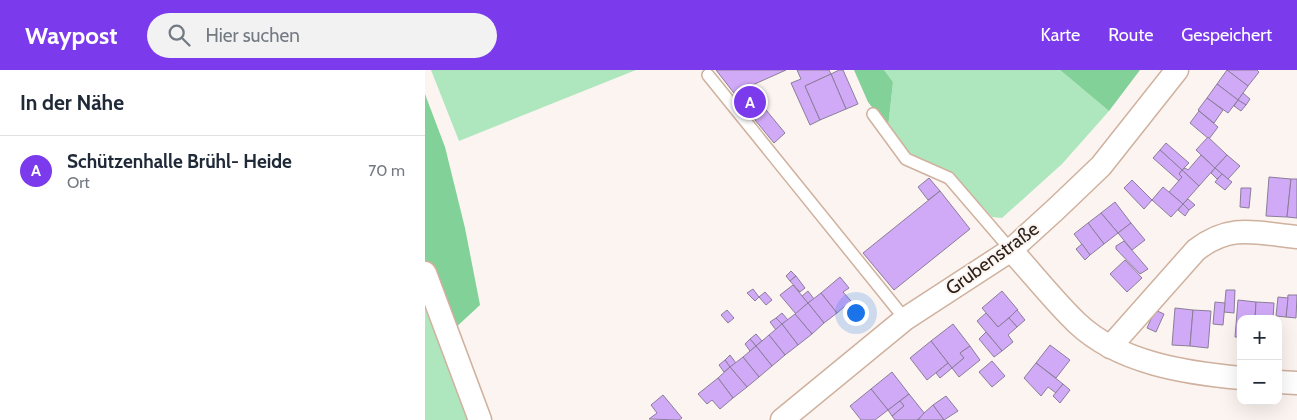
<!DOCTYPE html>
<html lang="de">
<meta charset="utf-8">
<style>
:root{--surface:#fff;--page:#f2f2f3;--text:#1f2937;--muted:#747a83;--line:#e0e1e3;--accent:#7c3aed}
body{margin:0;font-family:Cabin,sans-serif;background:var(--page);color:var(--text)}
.controls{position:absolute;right:15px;bottom:15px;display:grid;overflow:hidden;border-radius:10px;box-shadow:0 5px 20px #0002}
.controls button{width:45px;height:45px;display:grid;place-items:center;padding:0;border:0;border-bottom:1px solid var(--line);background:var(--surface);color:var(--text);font:25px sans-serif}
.you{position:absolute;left:430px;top:242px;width:18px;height:18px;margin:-12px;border:4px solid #fff;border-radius:50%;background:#1a73e8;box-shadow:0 0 0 8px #1a73e833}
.badge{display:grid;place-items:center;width:32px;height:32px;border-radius:50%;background:var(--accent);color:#fff;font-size:16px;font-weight:700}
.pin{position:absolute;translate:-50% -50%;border:2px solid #fff;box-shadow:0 1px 5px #0006}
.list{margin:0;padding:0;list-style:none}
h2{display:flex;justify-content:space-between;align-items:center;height:65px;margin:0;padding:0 20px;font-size:21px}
h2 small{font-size:16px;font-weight:400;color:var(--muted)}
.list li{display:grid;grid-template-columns:32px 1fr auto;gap:15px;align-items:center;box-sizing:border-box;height:70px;padding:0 20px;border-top:1px solid var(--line)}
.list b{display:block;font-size:19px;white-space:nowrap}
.list p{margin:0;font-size:16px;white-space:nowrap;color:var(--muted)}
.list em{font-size:16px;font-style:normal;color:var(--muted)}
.icon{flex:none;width:28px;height:28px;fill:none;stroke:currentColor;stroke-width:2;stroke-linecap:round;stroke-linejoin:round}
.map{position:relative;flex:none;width:872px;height:350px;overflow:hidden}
header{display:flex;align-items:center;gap:30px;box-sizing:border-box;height:70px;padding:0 25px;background:var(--accent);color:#fff}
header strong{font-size:24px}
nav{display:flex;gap:28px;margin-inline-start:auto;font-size:18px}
.search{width:350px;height:45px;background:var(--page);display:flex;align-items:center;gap:12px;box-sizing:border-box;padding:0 18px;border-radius:28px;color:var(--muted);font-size:19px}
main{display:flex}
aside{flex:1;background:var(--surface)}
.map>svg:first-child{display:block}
.green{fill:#aee7bd}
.forest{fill:#81d198}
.building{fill:#d1aaf7;stroke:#8b7d99}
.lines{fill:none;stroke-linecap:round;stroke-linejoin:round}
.lane-casing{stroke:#cfb19e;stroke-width:14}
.street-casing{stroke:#cfb19e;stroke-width:25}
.lane{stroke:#fff;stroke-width:11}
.street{stroke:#fff;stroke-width:22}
.labels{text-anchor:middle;stroke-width:4;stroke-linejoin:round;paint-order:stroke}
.street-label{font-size:19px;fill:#2b1f18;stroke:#fbf4f0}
</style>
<header>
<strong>Waypost</strong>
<div class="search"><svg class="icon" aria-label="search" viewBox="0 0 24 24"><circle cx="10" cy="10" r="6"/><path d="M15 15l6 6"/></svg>Hier suchen</div>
<nav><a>Karte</a><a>Route</a><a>Gespeichert</a></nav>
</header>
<main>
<aside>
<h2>In der Nähe<small></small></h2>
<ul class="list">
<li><span class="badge">A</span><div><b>Schützenhalle Brühl- Heide</b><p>Ort</p></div><em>70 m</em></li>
</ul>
</aside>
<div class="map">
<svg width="872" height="350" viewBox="0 0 872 350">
<rect width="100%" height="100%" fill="#fbf4f0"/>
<!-- green -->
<g class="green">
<path d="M6 0H211L34 71Z"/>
<path d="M459 0H635L684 41 637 94 577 148 567 147 525 101 487 85 463 58 468 12Z"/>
<path d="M0 220 43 350H0Z"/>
</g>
<!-- forest -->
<g class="forest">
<path d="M429 0H459L468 12 463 58 443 32Z"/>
<path d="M635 0H715L684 41Z"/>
<path d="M0 24 20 77 40 158 55 235 28 260 0 190Z"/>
</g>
<!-- building -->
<g class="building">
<path d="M291 0H361L323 17 341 40 330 50Z"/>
<path d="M372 0H404L406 4 380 16 395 50 385 55 366 13 376 9Z"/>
<path d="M414 0H418L433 34 421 39 406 4Z"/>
<path d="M802 0H832L834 2 823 16Z"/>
<path d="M802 0 823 16 813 30 792 14Z"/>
<path d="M406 4 421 39 395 50 380 16Z"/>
<path d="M792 14 813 30 803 43 782 28Z"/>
<path d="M818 23 825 29 821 35 813 30Z"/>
<path d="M782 28 798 40 789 53 773 40Z"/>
<path d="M813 30 821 35 816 41 809 36Z"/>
<path d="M341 40 360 63 349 73 330 50Z"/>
<path d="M774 41 793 57 784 69 765 53Z"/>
<path d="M783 67 802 85 790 98 771 80Z"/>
<path d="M741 73 764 93 757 100 735 80Z"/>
<path d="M735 80 757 100 754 104 757 107 754 111 728 88Z"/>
<path d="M776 85 790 98 774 116 757 100 760 98 763 100Z"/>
<path d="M802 85 815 96 803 109 790 98Z"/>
<path d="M790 98 797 104 792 109 786 103Z"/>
<path d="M757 100 774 116 758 134 744 122 757 107 754 104Z"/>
<path d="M797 104 807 112 800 120 790 112Z"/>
<path d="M844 107 866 109 862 147 841 146Z"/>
<path d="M504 108 515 121 503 130 493 117Z"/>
<path d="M866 109H872V148L862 147Z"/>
<path d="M707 110 727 130 719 139 699 118Z"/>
<path d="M738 117 758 134 746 147 727 130Z"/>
<path d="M816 118H826L824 138 815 137Z"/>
<path d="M515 121 545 159 469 220 438 183Z"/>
<path d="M763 129 770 135 764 140 758 134Z"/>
<path d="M690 132 706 153 693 163 676 143Z"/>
<path d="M758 134 764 140 760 146 753 140Z"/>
<path d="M676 143 693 163 679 174 663 153Z"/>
<path d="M663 153 679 174 665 185 649 164Z"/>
<path d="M706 153 720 170 707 180 693 163Z"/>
<path d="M699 171 723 199 715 204 691 179V176Z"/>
<path d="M657 174 665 185 660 190 651 179Z"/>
<path d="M700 190 717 208 702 222 685 204Z"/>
<path d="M366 201 371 206 365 211 361 206Z"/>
<path d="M371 206 380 218 375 222 365 211Z"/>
<path d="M415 207 424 218 418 222 426 231 412 243 396 223Z"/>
<path d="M368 215 383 233 371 244 355 225Z"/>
<path d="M328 219 334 227 330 231 322 223Z"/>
<path d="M801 220H810L809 243 799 242Z"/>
<path d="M383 221 389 229 383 233 377 226Z"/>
<path d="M577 221 593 240 573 257 557 238Z"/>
<path d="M340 222 347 230 341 235 334 227Z"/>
<path d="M396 223 412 243 399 253 383 233Z"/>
<path d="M863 225H872L871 248 861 247Z"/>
<path d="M853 227 863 228 861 247 851 246Z"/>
<path d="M813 230 831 232 830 249H816V267H810Z"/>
<path d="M790 232 800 233 798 255 788 254Z"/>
<path d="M831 232 849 233 848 249H830Z"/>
<path d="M383 233 399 253 387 264 370 244Z"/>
<path d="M750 238 768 240 765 276 747 275Z"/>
<path d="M302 240 309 248 303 253 296 245Z"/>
<path d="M592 240 600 250 592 257 584 248Z"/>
<path d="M730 240 739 244 731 262 722 258Z"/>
<path d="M768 240 786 241 783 278 765 276Z"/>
<path d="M357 243 363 250 357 254 351 248Z"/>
<path d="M561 243 573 257 584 248 592 257 583 265 588 272 577 281 552 251Z"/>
<path d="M370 244 387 264 373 275 357 254Z"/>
<path d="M351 248 357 254 351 260 345 252Z"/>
<path d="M357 254 373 275 360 285 344 265Z"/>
<path d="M528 254 545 276 535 283 539 288 527 298 506 271Z"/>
<path d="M561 262 577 281 569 287 554 269Z"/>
<path d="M331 264 337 271 331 276 325 269Z"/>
<path d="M344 265 360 285 347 296 331 276Z"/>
<path d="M325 269 331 276 325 281 320 274Z"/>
<path d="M506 271 523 293 502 310 485 288Z"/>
<path d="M625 275 645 290 631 308 611 293Z"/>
<path d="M331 276 347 296 334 307 318 287Z"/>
<path d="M545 276 555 290 534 307 527 298 539 288 535 283Z"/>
<path d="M305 285 311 293 305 297 300 290Z"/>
<path d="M318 287 334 307 322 317 305 297Z"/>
<path d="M300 290 305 297 299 302 294 295Z"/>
<path d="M567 291 580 306 567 317 554 302Z"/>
<path d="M523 293 527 298 515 308 511 303Z"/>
<path d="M611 293 638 314 631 323 623 317 616 326 599 308Z"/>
<path d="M305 297 322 317 308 328 293 308Z"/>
<path d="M467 302 484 324 463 340 446 319Z"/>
<path d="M293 308 308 328 295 339 287 330 282 334 273 324Z"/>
<path d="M638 314 645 320 635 333 628 326Z"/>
<path d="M446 319 463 340 450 350H436L425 336Z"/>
<path d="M484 324 500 344 492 350H470L467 346 479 336 475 331Z"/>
<path d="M238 325 257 348 254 350 224 349 232 343 226 335Z"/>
<path d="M521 326 533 341 519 350 508 335Z"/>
<path d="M475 331 479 336 467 346 463 340Z"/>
<path d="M508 335 519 350H493L499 343Z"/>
</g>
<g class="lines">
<defs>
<g id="lane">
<path d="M283 5 480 249"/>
<path d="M448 44 481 89 524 108 586 180"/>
</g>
<g id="street">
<path d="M586 180C608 204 629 231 652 253 694 293 761 303 816 308"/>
<path d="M0 203 55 350"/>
<path d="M685 277 771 180C806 153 831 163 872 167"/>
<path d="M853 312 872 313"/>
<path d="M357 350 480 249 586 180 631 139 676 96 752 0"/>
</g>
</defs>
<!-- lane casing -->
<use href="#lane" class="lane-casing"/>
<!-- street casing -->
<use href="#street" class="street-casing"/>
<!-- lane -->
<use href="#lane" class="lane"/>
<!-- street -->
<use href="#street" class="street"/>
</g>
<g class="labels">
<!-- street labels -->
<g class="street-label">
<text transform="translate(567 188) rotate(-36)" y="7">Grubenstraße</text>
</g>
</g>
</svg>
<div class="controls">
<button>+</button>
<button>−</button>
</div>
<div class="you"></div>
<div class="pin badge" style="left:325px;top:32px">A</div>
</div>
</main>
